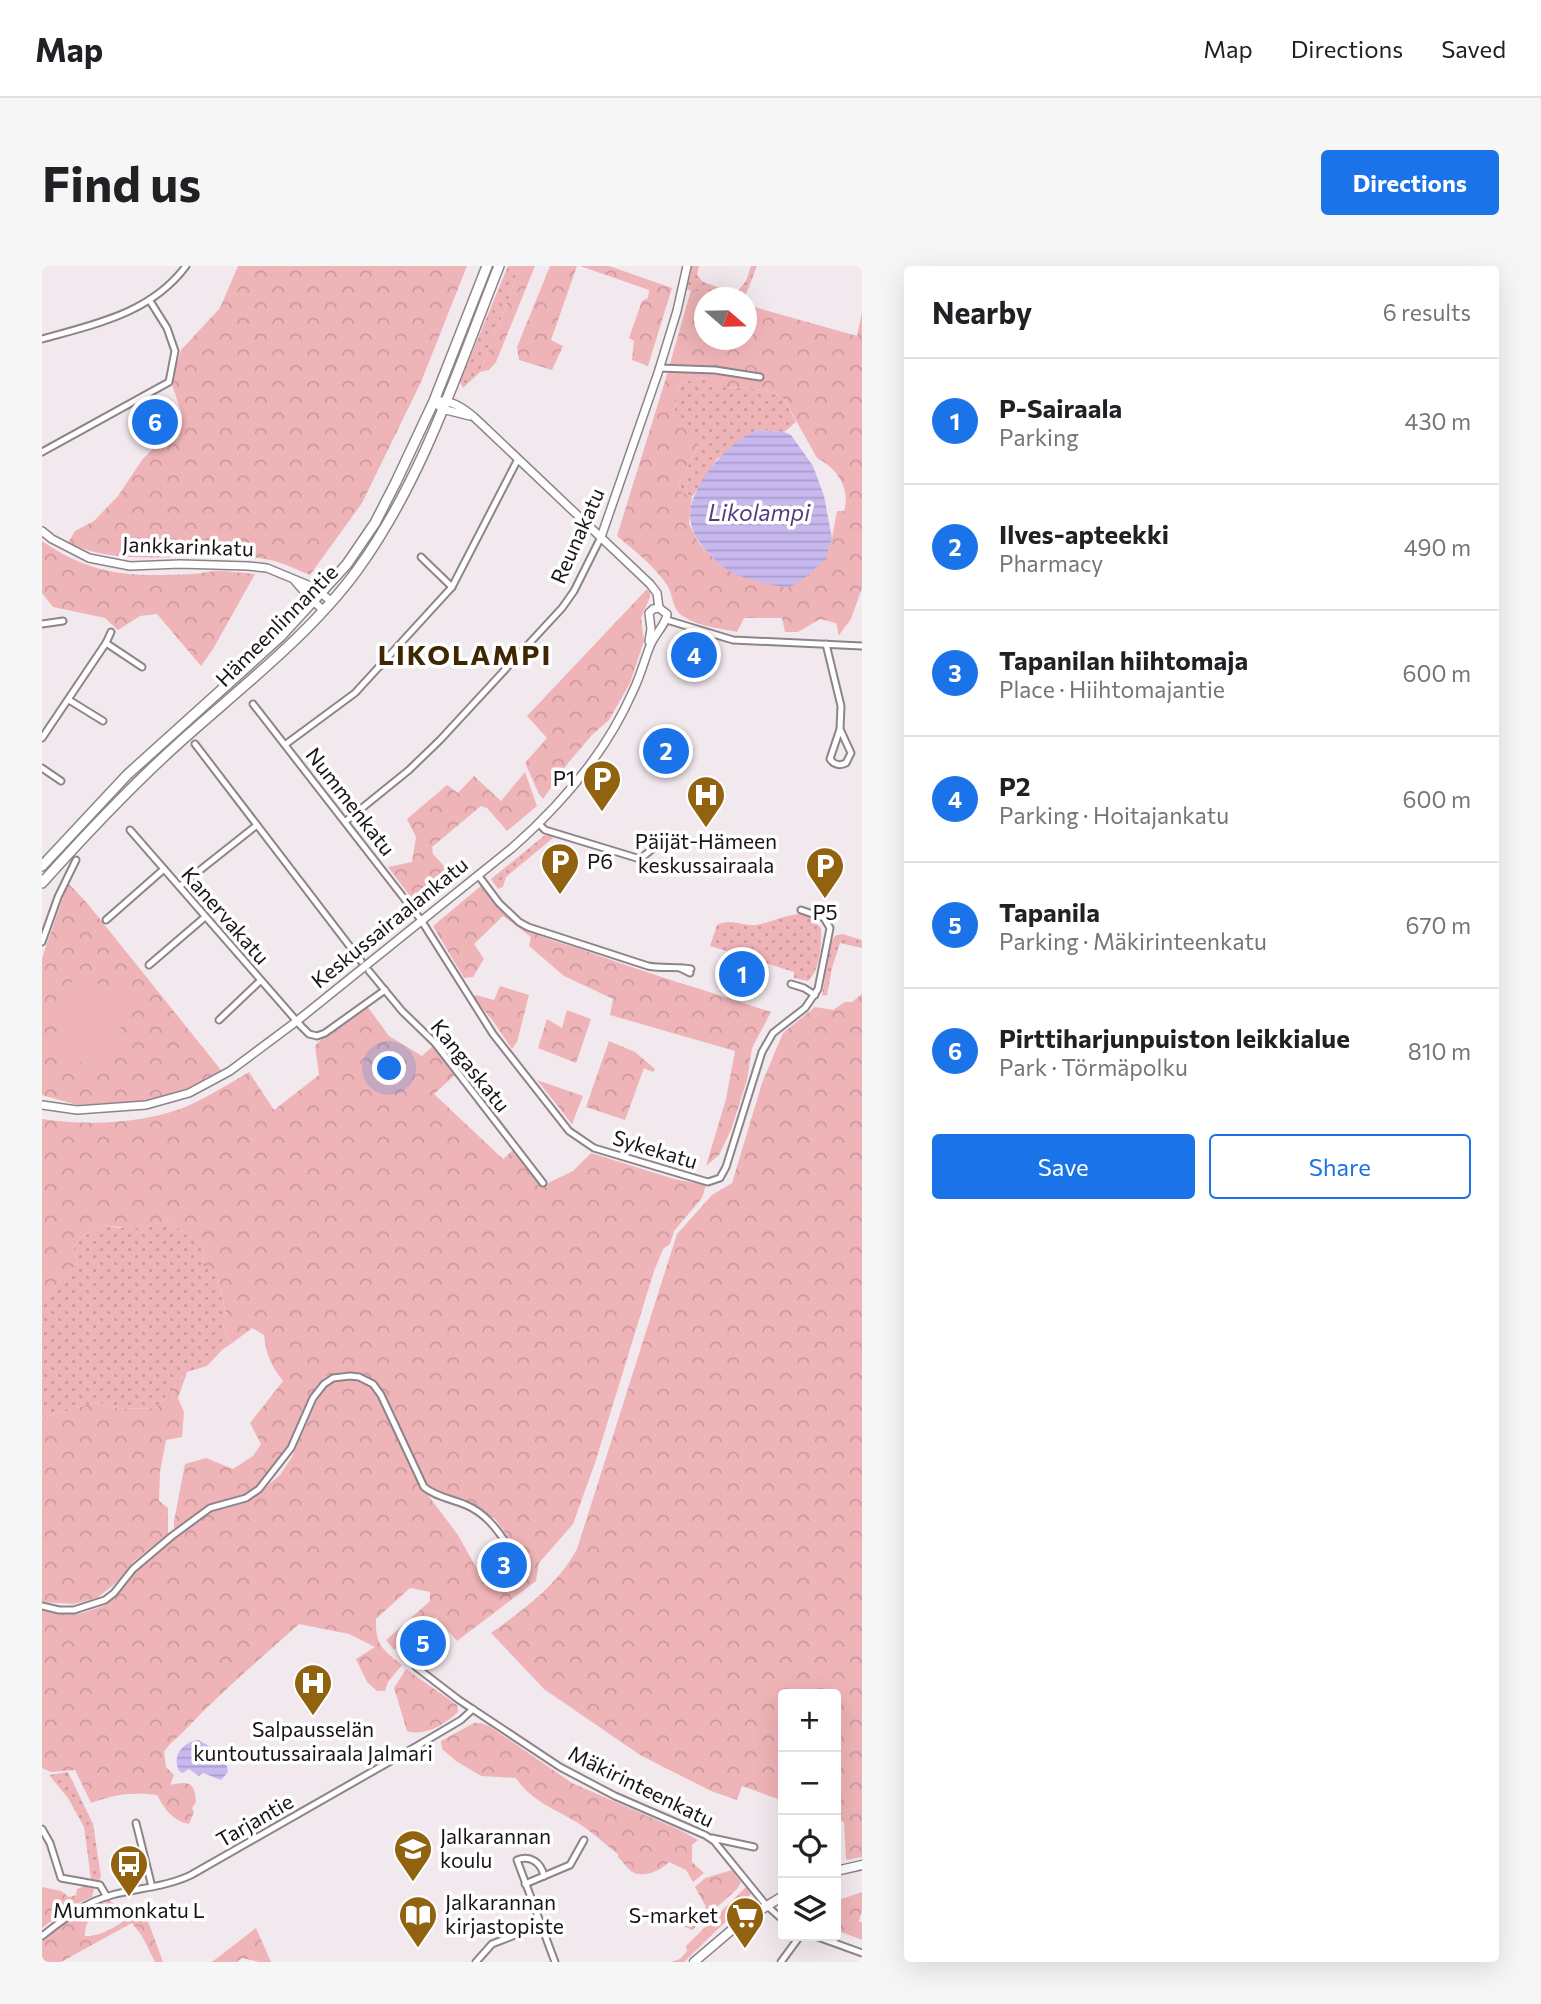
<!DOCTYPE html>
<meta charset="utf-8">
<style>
:root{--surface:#fff;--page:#f6f6f6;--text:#202124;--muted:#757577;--line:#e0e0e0;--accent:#1a73e8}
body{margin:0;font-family:Commissioner,sans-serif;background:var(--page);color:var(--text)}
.controls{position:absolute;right:21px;bottom:21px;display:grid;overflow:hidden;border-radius:7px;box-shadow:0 7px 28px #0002}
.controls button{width:63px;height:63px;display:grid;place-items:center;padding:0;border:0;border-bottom:2px solid var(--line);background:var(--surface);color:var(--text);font:35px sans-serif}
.compass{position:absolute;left:652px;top:21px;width:63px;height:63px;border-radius:50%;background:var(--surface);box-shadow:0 7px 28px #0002;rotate:110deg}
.you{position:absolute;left:348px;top:803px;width:24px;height:24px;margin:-18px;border:5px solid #fff;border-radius:50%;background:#1a73e8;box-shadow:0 0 0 10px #1a73e833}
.badge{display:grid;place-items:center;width:46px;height:46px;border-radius:50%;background:var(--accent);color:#fff;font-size:23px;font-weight:700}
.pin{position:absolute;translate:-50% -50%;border:4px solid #fff;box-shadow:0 2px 7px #0006}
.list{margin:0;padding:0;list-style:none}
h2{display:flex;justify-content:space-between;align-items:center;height:91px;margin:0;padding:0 28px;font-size:30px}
h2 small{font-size:23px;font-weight:400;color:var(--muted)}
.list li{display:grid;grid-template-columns:46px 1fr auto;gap:21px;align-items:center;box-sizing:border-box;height:126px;padding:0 28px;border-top:2px solid var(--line)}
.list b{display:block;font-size:26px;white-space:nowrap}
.list p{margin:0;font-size:23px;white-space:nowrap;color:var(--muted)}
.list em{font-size:23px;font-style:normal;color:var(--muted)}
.actions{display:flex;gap:14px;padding:21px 28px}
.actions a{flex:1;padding:16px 0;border:2px solid var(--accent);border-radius:7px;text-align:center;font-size:24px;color:var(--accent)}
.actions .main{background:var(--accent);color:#fff}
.icon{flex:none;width:38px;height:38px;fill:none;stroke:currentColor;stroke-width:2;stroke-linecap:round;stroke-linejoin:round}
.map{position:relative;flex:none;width:820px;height:1696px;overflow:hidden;border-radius:7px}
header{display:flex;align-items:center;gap:42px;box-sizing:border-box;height:98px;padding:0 35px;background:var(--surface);border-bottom:2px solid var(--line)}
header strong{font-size:33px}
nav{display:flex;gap:38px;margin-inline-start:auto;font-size:24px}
.intro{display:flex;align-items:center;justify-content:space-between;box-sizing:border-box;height:168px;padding:0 42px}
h1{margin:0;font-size:49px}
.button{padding:18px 32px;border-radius:7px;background:var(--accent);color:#fff;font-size:24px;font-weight:700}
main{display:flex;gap:42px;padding:0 42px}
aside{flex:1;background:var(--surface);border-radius:7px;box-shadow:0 7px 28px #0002}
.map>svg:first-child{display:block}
.grass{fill:url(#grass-dots)}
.forest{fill:url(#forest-crowns);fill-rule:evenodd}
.park{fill:#efb4b7}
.water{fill:url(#water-rules)}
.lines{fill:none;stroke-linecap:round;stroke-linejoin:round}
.minor-casing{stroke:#8d848a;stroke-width:9}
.tertiary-casing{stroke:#8d848a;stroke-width:10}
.secondary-casing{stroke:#8d848a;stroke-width:11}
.primary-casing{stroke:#8d848a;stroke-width:12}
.minor{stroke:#fff;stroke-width:5}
.tertiary{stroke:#fff;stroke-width:7}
.secondary{stroke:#fff;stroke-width:8}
.primary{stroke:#fff;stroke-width:9}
.labels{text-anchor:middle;stroke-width:7;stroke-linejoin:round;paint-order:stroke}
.street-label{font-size:21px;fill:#181417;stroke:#fff}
.poi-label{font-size:21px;fill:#181417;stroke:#fff}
.water-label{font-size:23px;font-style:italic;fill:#543d7f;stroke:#fff}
.district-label{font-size:28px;font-weight:bold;letter-spacing:2px;fill:#3e2702;stroke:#fff}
</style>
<header>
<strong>Map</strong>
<nav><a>Map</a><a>Directions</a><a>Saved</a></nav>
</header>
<div class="intro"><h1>Find us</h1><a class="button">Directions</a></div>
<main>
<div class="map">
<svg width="820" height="1696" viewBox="0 0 820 1696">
<defs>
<pattern id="grass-dots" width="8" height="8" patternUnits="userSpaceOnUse" patternTransform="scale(1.75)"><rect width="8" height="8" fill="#efb4b7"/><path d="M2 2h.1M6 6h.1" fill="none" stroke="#cc9a9d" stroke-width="1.8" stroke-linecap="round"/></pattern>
<pattern id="forest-crowns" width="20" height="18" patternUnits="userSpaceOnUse" patternTransform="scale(1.75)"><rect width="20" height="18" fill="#efb4b7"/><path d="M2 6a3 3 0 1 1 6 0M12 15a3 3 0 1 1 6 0" fill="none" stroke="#cc9a9d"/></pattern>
<pattern id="water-rules" width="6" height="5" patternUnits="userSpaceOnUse" patternTransform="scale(1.75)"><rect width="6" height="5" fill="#c7b8ee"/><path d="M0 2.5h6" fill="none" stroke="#aa9dcb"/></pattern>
</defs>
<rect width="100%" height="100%" fill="#f2e9ef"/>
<!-- grass -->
<g class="grass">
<path d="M466 0H477L466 35 438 106 421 122 418 116Z"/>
<path d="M647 0H657L655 9 661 16 690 26H695L704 15 709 0H715L703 31H677L643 23Z"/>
<path d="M663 112 680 121 708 122 729 125 742 133 754 156 742 166 716 164 708 168 675 193 650 231 640 226 637 217 656 180 631 152 637 117Z"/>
<path d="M503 569 509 570 511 572 464 611 461 621 456 623 449 613Z"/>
<path d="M757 648 769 652 779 662C780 678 778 704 766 715L752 712V706L668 680 675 659C689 652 699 660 713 659 728 657 742 649 757 648Z"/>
<path d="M800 668 820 674V682L798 677 790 702 785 729 780 730 789 676 793 670Z"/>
<path d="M125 954 161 981 162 999 175 1008 184 1049 181 1063 189 1078 181 1083 165 1100 145 1106 114 1142 77 1143 55 1136 0 1152V1038L9 1025 35 997 31 981 42 969 62 959 77 962 103 961Z"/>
<path d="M26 1506 51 1558 59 1611 57 1614 49 1613 42 1561 26 1532 7 1509Z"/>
</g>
<!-- forest -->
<g class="forest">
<path d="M196 0H425L379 116 320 237 268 309C255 304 242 297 228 294 162 280 90 306 26 277L33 265 52 255 76 230 100 194 141 151 129 116 139 84 178 42Z"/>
<path d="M477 0H493L454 96 447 104 438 106 466 35Z"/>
<path d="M508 0H535L509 74 521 80 510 104 477 94 475 81Z"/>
<path d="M538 0H567L630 22 606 100 590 94 592 75 587 72 600 35 606 32 607 24Z"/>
<path d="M649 24 677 31 662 32V74H704L705 39 815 70 820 46V322L809 353 797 369 794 357 778 353 756 366H743L740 352H702L695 366C678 362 652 360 638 348 630 341 631 328 625 319 612 300 593 285 575 270L623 115ZM663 112 680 121 708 122 729 125 742 133 775 192C795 202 809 223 802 245H795L790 272 745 322 692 307 677 297 657 277 647 258 650 231 640 226 637 217 656 180 650 166 631 152 637 117Z"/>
<path d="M0 275C51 310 89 311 149 308 158 308 167 305 175 305 188 305 201 307 213 308L171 383 159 400 115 348 98 350 76 364 63 352 11 341 0 327Z"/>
<path d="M605 323 608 326V331L599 352 602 375 588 417 567 454 550 469 526 497 501 533 497 528 483 497 505 472 485 450Z"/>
<path d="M483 506 495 540 465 565 445 542 439 540 390 581 391 588 411 610 374 638 346 601 370 596 374 571 365 553 405 519 416 527 432 510 459 535Z"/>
<path d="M26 617 45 637 179 804 144 823 105 835 35 839 0 829V692Z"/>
<path d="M440 619C450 632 459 645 472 655 492 671 517 676 541 684 603 707 666 725 729 746L710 782 705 814 689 864 677 889 664 900 684 833 693 785 568 749 571 733 522 710 487 680 489 671 461 650 432 678 442 693 431 711 422 712 391 660Z"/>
<path d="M458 720 487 729 475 776 470 783 451 755 431 731 434 729 452 734Z"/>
<path d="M820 728V1591L804 1594 802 1556 794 1553V1428H741V1535L700 1520 695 1534 669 1525 598 1489 502 1423 449 1367C481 1344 516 1319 535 1283L635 968 670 929 690 917 720 817 741 767 773 741 791 744 803 736H810Z"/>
<path d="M325 740 347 770 380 790 392 779 414 808 392 828 461 893 472 883 502 919 531 905 549 887 632 913 664 919 660 932 632 965 628 978 621 983 612 1005 553 1197 531 1258 497 1297 494 1315 415 1375 394 1351 352 1384 344 1374 388 1335V1326L368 1322 334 1353C333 1379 341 1384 360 1399L346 1416 343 1425H335L325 1416 314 1393 333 1381 307 1368 257 1358C219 1392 180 1425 144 1463 136 1472 129 1475 122 1486L124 1501 132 1509 128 1519C147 1515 153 1516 154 1536L150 1542 152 1546 147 1558C131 1555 123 1544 115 1529 88 1526 74 1528 49 1537L33 1504 9 1506 0 1502V1344L23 1348 40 1347 61 1340 71 1332 100 1299 132 1272 169 1246 205 1236 219 1225 238 1209 250 1191 278 1127 291 1116 302 1113 317 1114 327 1120 336 1131 373 1212 416 1269 436 1305 455 1314 485 1291 479 1279 470 1276 453 1253 434 1240 389 1222 378 1209 341 1127C329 1109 316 1105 295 1107 290 1108 285 1109 281 1113 266 1127 262 1147 254 1165 247 1181 227 1211 215 1223 202 1234 185 1234 170 1240 157 1245 145 1256 134 1264L132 1261V1255L143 1198 164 1192 191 1203 211 1190 219 1178 208 1157 241 1115C229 1100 224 1088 222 1069L210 1062 189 1078 181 1063 184 1048 175 1008 162 1000 161 981 125 954 103 961 90 963 62 959 42 969 31 981 35 997 9 1025 0 1038V853C47 860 106 858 150 838 169 829 188 817 207 806L232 844 277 809 273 780 282 770Z"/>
<path d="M525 744 549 753 534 797 496 782 505 753 520 762Z"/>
<path d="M567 775 593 786 613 803 611 806 602 802 583 854 544 841Z"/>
<path d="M495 814 541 830 530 858Z"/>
<path d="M145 1106 136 1132 142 1146 140 1171 124 1174 118 1206 117 1235 126 1242V1268L91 1296 75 1316 55 1332 32 1338 0 1336V1152L55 1136 77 1143 114 1142Z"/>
<path d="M364 1403 415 1439 416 1446C403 1458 383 1471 365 1465L352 1422Z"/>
<path d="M432 1457H439L447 1460 530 1517 640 1565 656 1574 650 1579V1596L662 1607 651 1616 644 1604 627 1596C619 1605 600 1613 589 1605 584 1601 580 1595 576 1591V1588C563 1578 550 1566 536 1557 513 1543 489 1535 474 1512L439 1510 414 1495 400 1483 399 1475Z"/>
<path d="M690 1604 699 1616 696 1622 650 1664 641 1660 648 1644 658 1647 664 1641 653 1621 663 1612Z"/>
<path d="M43 1620 52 1623 50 1631 28 1641 0 1662V1621L19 1625 27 1631 34 1629 35 1623Z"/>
<path d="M705 1620 709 1627 705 1635 642 1696H629L638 1693 645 1685 644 1680Z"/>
<path d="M820 1626V1644L817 1655 820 1657V1674L794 1664V1635Z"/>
<path d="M68 1635 72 1638 71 1640C56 1648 43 1649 43 1670 60 1671 77 1658 91 1649L92 1646 98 1644 103 1647 121 1696H113L100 1670 90 1657 19 1696H0V1675L28 1652 49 1640Z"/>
<path d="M214 1662 229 1696H218L200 1692 195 1696H170Z"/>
</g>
<!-- park -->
<path class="park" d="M32 710 89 729 65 805 9 788Z"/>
<!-- water -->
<g class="water">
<path d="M716 164 742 166 749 169 771 200 782 230 790 272 783 294 759 315 745 322C728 318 708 315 692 307 682 303 674 295 667 287 641 262 644 239 663 210 676 191 695 172 716 164Z"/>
<path d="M156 1474C170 1481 185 1490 186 1506L179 1514 161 1507 157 1510 147 1503 141 1507 137 1505C130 1489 140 1477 156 1474Z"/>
</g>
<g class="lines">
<defs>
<g id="minor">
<path d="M0 73C54 58 109 47 144 0"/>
<path d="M617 102 673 104 718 111"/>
<path d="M0 186 127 116 133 85 125 62 108 35"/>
<path d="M379 291 410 321"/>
<path d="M625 354 691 374 820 380"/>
<path d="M0 358 21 355"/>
<path d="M64 377 100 401"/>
<path d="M784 378 799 440 798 463 788 493C792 499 798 500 804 497L809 487 798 463"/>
<path d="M27 434 61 455"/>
<path d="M211 438 379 654 451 768 527 865 552 882 659 914 666 916 678 912 684 901 720 786 731 767 763 742 776 723 788 662 782 652 759 644"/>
<path d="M0 472 64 377 69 366"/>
<path d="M153 478 319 695"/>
<path d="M244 478 313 427 410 321 476 193"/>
<path d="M0 502 19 515"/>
<path d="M304 555 367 504 398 474 520 342 532 325 559 271"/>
<path d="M497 558 503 564 598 593 614 580"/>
<path d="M88 564 259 760 267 768 275 770 283 767 343 724"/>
<path d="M436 609 457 637 477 656 486 661 606 700C620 703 635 700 649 703"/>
<path d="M138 620 215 559"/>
<path d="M64 654 122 603"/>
<path d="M0 676 16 631 34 594"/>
<path d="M107 699 163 651"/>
<path d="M638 702 648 707"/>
<path d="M327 705 360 745 393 777 501 917"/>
<path d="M749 718 762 722 773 729"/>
<path d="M177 754 218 715"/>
<path d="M0 1340 17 1344H32L63 1334 72 1327 91 1303 130 1270 168 1242 204 1232 217 1223 249 1182 271 1132 282 1118 291 1112 308 1110 317 1111 331 1118 339 1129 382 1221C394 1231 410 1233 424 1239 443 1247 454 1262 465 1278"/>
<path d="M374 1401 417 1434 518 1501 573 1530 663 1569 672 1575 724 1639 741 1654"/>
<path d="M94 1557 110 1621"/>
<path d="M0 1563 8 1577 19 1612 58 1619 65 1631"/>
<path d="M670 1572 712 1581"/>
<path d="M502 1610C499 1596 488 1589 475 1594L513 1696"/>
<path d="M483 1618 528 1599 542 1574"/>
<path d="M0 1670C22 1653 43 1636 70 1629 96 1622 124 1621 149 1609L375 1480 419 1454 431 1443"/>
<path d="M773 1670 820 1687"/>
<path d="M434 1696 450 1678 499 1659"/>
<path d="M739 1696 758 1670"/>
</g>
<g id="tertiary">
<path d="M392 135C408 133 420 141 432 151L608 318 615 327 617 342"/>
<path d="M392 135 400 143 428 150"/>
<path d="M0 265 10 273 47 292 88 300 138 298 206 300 225 302 271 321 289 335"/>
<path d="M559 271 616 107 635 45 645 0"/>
<path d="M253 315 266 330 281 344"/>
<path d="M607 375 609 363 607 347 611 343 617 342"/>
<path d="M0 839 35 844 104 839 147 827 188 805 255 755 470 582C520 538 564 487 591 425 598 411 602 395 608 380 612 369 625 357 625 348L617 342"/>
</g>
<g id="secondary">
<path d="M794 1605 820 1599"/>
<path d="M652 1696 699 1656 741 1630"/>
</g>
<g id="primary">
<path d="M0 600 85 509 239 370 305 298 333 257 354 216 392 135 445 0"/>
<path d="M0 617C44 568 88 521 137 477 197 423 269 368 316 303 381 213 416 103 457 0"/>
</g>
</defs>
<!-- minor casing -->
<use href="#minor" class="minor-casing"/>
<!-- tertiary casing -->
<use href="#tertiary" class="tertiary-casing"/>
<!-- secondary casing -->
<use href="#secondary" class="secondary-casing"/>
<!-- primary casing -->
<use href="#primary" class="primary-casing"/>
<!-- minor -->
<use href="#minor" class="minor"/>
<!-- tertiary -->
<use href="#tertiary" class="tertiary"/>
<!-- secondary -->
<use href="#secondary" class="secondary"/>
<!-- primary -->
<use href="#primary" class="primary"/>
</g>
<!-- icons -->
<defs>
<symbol id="parking-pin" viewBox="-11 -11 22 30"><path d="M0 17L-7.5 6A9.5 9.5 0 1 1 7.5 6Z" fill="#91620f" stroke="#fff"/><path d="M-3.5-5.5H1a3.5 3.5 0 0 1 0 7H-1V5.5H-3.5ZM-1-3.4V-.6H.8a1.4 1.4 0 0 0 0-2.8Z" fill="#fff"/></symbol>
<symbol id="hospital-pin" viewBox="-11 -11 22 30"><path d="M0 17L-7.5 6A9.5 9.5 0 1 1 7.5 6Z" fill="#91620f" stroke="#fff"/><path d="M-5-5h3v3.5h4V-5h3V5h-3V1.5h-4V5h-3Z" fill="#fff"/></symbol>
<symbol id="school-pin" viewBox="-11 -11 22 30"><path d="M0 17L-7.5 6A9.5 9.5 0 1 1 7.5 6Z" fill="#91620f" stroke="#fff"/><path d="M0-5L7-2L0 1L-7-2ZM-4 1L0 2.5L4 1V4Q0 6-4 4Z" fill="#fff"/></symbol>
<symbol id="bus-pin" viewBox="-11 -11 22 30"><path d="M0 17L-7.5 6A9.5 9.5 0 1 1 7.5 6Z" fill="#91620f" stroke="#fff"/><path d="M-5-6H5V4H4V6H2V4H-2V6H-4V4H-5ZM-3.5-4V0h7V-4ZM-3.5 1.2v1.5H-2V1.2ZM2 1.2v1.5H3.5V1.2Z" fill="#fff"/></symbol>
<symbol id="library-pin" viewBox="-11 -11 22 30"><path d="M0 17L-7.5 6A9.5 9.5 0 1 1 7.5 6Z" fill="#91620f" stroke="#fff"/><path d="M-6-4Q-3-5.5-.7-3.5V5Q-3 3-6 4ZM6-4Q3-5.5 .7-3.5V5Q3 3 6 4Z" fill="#fff"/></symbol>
<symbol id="supermarket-pin" viewBox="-11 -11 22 30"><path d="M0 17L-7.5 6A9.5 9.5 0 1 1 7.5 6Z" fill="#91620f" stroke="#fff"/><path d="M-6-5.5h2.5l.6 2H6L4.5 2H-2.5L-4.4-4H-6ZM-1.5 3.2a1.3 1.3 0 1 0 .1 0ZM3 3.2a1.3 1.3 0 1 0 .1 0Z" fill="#fff"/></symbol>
</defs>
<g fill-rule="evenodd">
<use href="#parking-pin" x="538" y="491" width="44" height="60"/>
<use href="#hospital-pin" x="642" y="507" width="44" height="60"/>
<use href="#parking-pin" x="496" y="574" width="44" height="60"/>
<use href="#parking-pin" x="761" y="578" width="44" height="60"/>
<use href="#hospital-pin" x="249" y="1395" width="44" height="60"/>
<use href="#school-pin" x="349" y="1561" width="44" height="60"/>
<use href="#bus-pin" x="65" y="1576" width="44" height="60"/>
<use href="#library-pin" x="354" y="1627" width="44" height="60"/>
<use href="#supermarket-pin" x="681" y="1628" width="44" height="60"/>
</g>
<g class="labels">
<!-- street labels -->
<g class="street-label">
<text transform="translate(536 270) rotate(-66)" y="7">Reunakatu</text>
<text transform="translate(146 281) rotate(2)" y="7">Jankkarinkatu</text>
<text transform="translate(235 360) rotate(-45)" y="7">Hämeenlinnantie</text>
<text transform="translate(308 536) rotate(52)" y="7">Nummenkatu</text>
<text transform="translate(183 650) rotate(49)" y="7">Kanervakatu</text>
<text transform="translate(348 657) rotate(-39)" y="7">Keskussairaalankatu</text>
<text transform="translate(428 800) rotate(51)" y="7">Kangaskatu</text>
<text transform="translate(613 884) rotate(17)" y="7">Sykekatu</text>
<text transform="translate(599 1521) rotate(26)" y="7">Mäkirinteenkatu</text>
<text transform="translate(213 1555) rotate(-30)" y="7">Tarjantie</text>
</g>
<!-- poi labels -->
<g class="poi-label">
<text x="533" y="520" text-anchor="end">P1</text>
<text x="664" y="583">Päijät-Hämeen<tspan x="664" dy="24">keskussairaala</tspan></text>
<text x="545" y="603" text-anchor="start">P6</text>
<text x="783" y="654">P5</text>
<text x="271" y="1471">Salpausselän<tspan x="271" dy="24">kuntoutussairaala Jalmari</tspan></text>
<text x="398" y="1578" text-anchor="start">Jalkarannan<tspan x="398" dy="24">koulu</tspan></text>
<text x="403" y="1644" text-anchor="start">Jalkarannan<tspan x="403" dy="24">kirjastopiste</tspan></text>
<text x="87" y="1652">Mummonkatu L</text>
<text x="676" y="1657" text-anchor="end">S-market</text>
</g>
<!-- water labels -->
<g class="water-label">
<text x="717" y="255">Likolampi</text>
</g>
<!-- district labels -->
<g class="district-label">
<text x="423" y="399">LIKOLAMPI</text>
</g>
</g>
</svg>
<div class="controls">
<button>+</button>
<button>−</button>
<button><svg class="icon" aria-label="locate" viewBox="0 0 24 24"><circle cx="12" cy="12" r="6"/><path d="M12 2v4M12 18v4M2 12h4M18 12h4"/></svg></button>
<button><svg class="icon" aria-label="layers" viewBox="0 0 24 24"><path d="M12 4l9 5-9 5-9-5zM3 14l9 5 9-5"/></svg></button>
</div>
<svg class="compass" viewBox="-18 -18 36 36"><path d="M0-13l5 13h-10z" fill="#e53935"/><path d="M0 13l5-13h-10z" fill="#757577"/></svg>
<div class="you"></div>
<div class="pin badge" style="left:700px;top:708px">1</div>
<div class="pin badge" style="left:624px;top:485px">2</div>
<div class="pin badge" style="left:462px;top:1299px">3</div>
<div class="pin badge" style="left:652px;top:389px">4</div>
<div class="pin badge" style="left:381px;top:1377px">5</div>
<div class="pin badge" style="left:113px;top:156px">6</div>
</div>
<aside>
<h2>Nearby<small>6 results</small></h2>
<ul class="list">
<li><span class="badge">1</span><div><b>P-Sairaala</b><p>Parking</p></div><em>430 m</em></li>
<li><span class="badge">2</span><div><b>Ilves-apteekki</b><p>Pharmacy</p></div><em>490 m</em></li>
<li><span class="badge">3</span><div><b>Tapanilan hiihtomaja</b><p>Place · Hiihtomajantie</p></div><em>600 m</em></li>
<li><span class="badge">4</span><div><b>P2</b><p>Parking · Hoitajankatu</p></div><em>600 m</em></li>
<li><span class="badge">5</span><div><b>Tapanila</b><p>Parking · Mäkirinteenkatu</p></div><em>670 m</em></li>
<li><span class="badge">6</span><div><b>Pirttiharjunpuiston leikkialue</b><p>Park · Törmäpolku</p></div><em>810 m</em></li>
</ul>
<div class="actions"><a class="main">Save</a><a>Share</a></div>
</aside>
</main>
